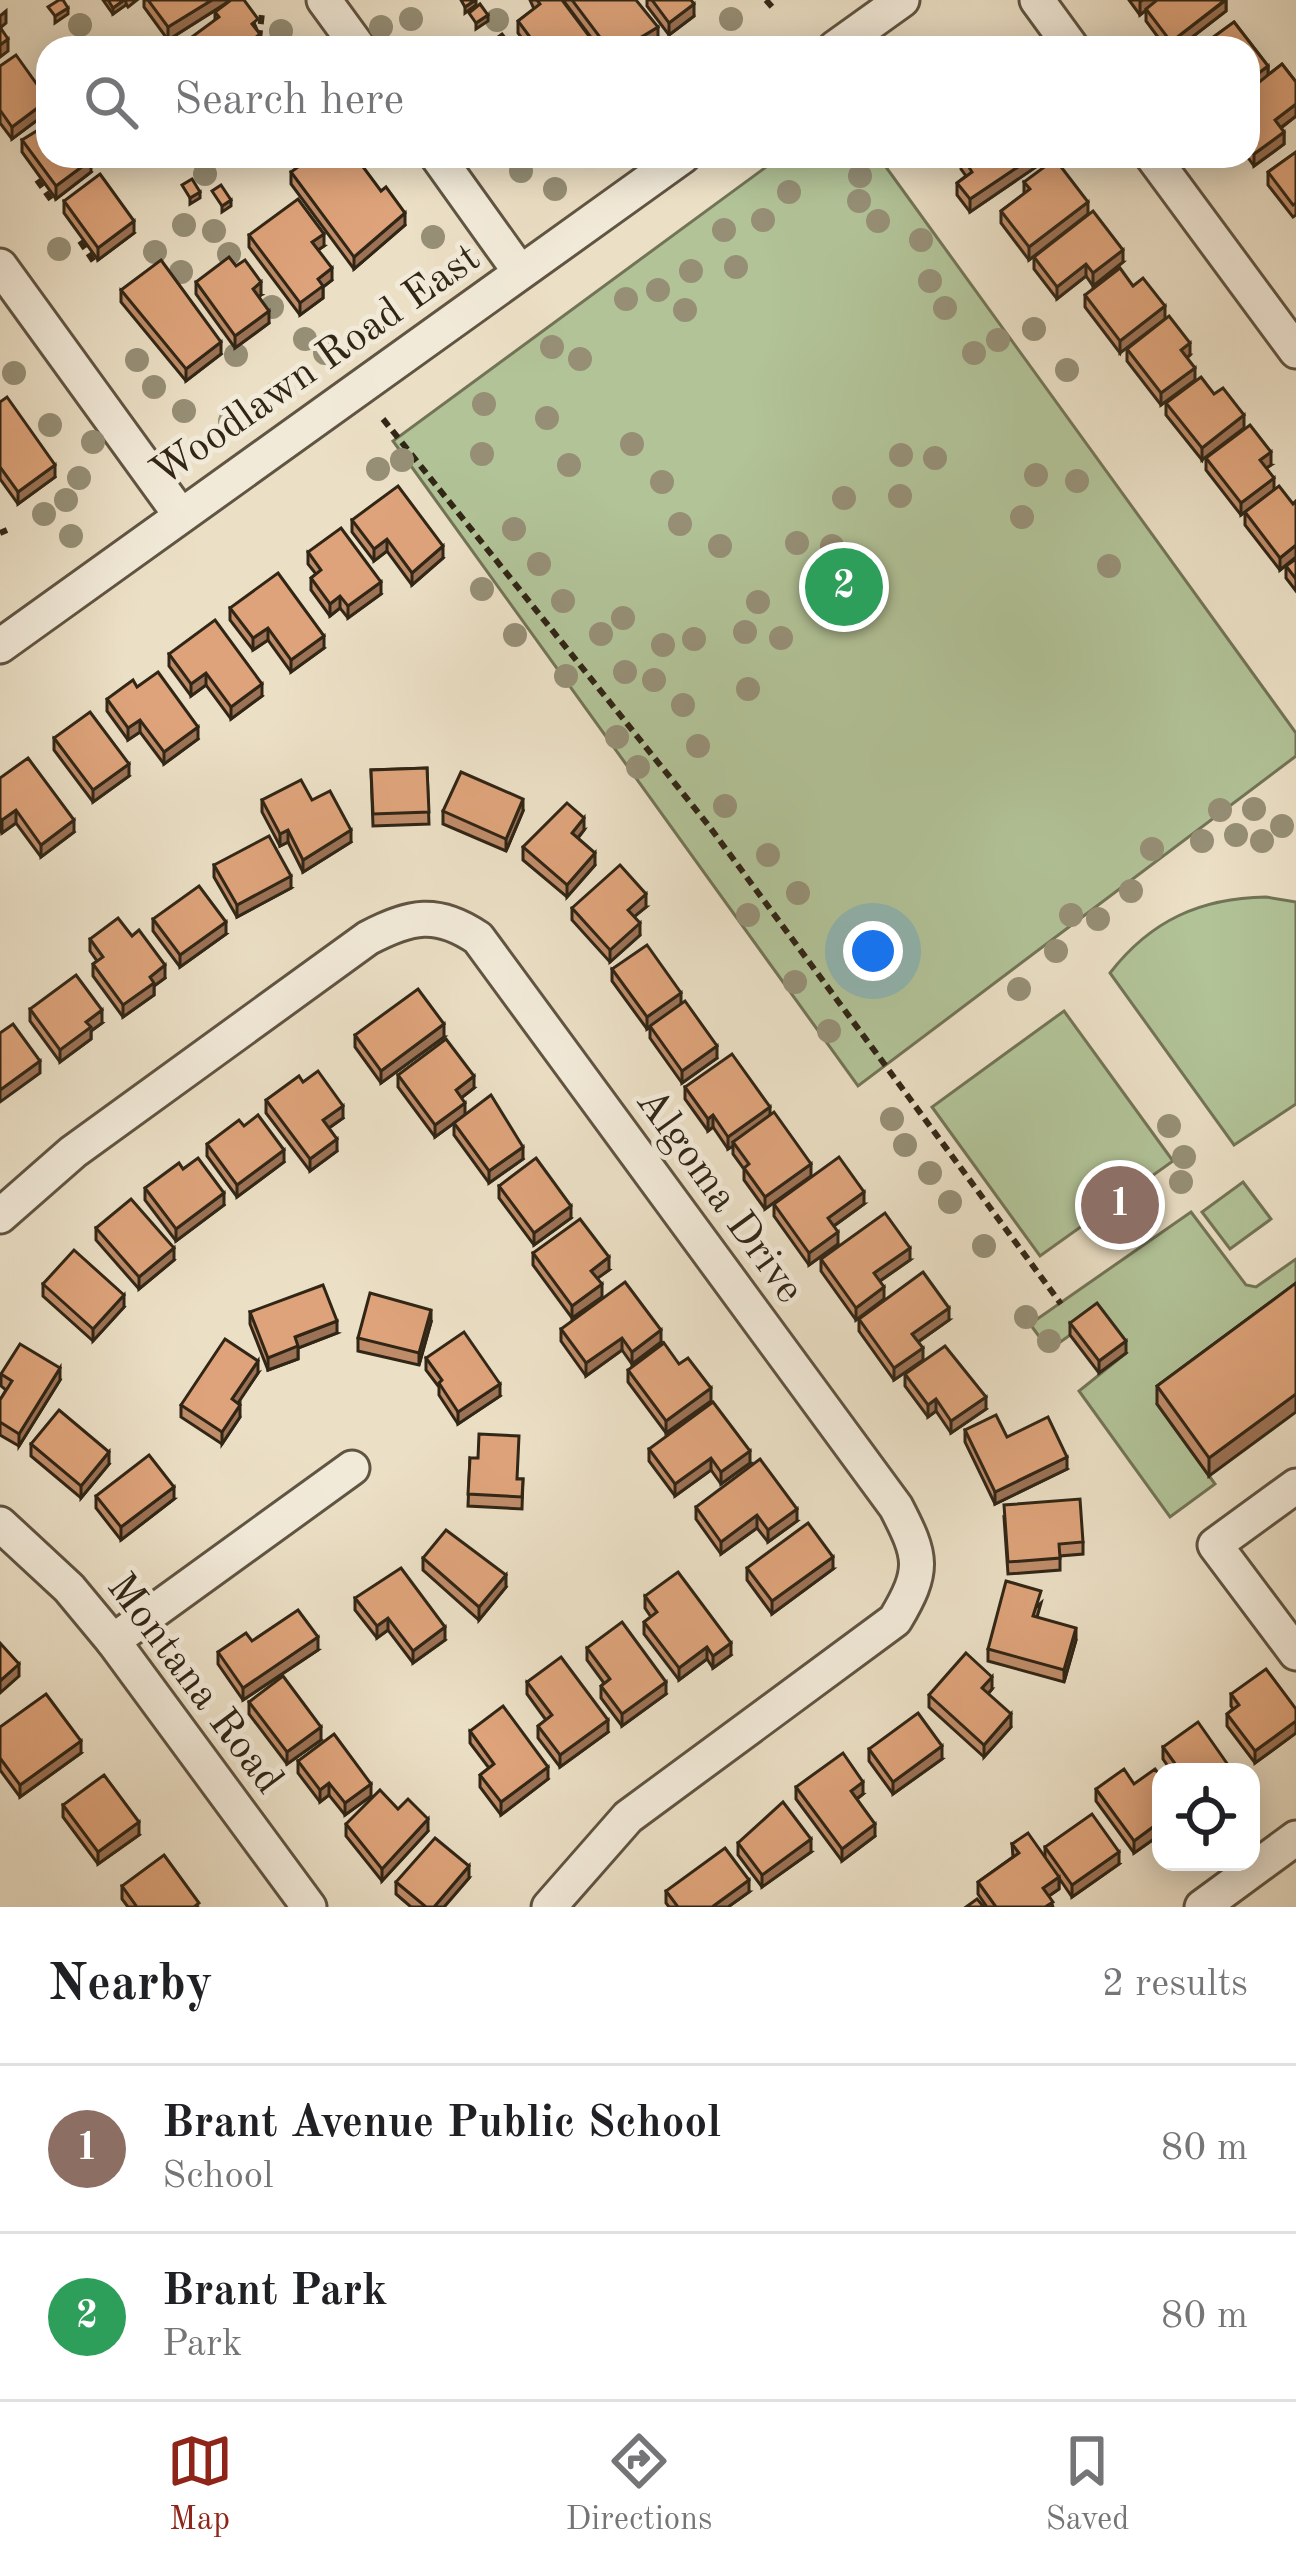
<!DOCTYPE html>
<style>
:root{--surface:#fff;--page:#f2f2f2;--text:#202124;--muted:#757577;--line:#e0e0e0;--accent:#8f2418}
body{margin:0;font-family:"Old Standard TT",serif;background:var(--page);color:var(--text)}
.controls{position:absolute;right:36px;bottom:36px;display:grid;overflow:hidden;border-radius:24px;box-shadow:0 6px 30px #0003}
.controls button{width:108px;height:108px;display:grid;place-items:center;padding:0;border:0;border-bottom:3px solid var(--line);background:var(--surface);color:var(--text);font:60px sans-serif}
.you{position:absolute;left:873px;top:951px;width:42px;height:42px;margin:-30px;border:9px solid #fff;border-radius:50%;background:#1a73e8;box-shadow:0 0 0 18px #1a73e833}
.badge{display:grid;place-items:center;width:78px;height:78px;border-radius:50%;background:var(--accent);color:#fff;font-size:39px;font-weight:700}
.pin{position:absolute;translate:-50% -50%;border:6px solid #fff;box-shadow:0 3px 12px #0006}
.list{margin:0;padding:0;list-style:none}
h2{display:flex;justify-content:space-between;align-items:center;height:156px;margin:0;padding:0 48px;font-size:51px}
h2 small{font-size:39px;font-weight:400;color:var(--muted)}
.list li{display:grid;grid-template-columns:78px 1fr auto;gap:36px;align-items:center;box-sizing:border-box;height:168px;padding:0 48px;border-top:3px solid var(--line)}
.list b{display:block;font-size:45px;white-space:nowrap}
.list p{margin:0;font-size:39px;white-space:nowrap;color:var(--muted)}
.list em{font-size:39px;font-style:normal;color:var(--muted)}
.icon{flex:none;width:66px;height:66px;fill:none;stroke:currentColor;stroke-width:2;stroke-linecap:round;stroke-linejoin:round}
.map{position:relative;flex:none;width:1296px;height:1907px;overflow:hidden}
.search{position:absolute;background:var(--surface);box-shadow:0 6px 30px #0003;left:36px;right:36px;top:36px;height:132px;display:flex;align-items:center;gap:30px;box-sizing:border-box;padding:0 42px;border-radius:36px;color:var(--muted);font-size:45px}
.sheet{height:492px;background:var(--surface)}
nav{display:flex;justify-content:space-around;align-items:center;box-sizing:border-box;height:168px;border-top:3px solid var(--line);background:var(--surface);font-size:33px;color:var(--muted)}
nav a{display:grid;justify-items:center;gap:6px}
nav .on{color:var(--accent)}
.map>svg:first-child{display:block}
.green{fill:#b2c398;stroke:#727457;stroke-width:3}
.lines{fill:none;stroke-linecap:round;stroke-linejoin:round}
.minor-casing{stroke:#605442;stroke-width:39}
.path{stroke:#312616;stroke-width:6;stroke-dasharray:9 6;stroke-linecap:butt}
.minor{stroke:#f2ead9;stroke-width:33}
.tree{fill:#968f76}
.wall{fill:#bf8c69;stroke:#312616;stroke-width:3}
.shaded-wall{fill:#9b7255;stroke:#312616;stroke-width:3}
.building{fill:#dea37a;stroke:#312616;stroke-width:3}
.labels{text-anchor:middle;stroke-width:10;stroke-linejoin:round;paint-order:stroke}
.street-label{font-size:42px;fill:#312616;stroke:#f2ead9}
</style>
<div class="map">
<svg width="1296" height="1907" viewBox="0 0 1296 1907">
<rect width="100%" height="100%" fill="#ebdfc5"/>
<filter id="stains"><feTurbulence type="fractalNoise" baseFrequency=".00167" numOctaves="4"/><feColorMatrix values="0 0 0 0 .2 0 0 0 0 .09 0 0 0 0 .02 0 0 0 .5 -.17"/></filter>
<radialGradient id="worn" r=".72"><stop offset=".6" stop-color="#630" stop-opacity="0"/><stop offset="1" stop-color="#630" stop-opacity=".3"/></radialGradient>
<!-- green -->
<g class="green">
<path d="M781 156H878L1296 733V756L858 1086 393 441Z"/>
<path d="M1266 897 1296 902V1104L1234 1145 1110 973C1151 920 1201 898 1266 897Z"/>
<path d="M1064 1011 1173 1161 1040 1256 932 1107Z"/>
<path d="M1243 1182 1271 1219 1230 1249 1202 1212Z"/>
<path d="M1191 1212 1246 1285 1256 1287 1296 1259V1300L1157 1404 1215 1484 1170 1517 1079 1391 1125 1354 1097 1316 1049 1350 1030 1324Z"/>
</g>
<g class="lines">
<defs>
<g id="minor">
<path d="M324 0 359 48"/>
<path d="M1037 0 1072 48"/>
<path d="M835 48 902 0"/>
<path d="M437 156 520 272"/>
<path d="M1152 156 1296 351"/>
<path d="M0 266 179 513"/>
<path d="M0 646 683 156"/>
<path d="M0 1216 73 1152 368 938C410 916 437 910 478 938L896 1507C922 1557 925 1570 895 1620L628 1817 549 1907"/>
<path d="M1296 1486 1215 1545 1296 1653"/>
<path d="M0 1524 69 1588 113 1641 309 1907"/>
<path d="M113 1641 352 1468"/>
<path d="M1202 1907 1296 1838"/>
</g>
</defs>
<!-- minor casing -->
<use href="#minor" class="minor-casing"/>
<!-- path -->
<g class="path">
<path d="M766 0 773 8"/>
<path d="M259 39 262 13"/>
<path d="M37 180 54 204"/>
<path d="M80 241 96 265"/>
<path d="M383 419 709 826 1061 1304"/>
<path d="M0 533 7 530"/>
</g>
<!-- minor -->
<use href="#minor" class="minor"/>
</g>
<!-- trees -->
<g class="tree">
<circle cx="411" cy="19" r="12"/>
<circle cx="731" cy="19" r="12"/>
<circle cx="497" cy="20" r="12"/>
<circle cx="80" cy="25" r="12"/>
<circle cx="381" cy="27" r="12"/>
<circle cx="281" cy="31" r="12"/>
<circle cx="521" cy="171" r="12"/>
<circle cx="205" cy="174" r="12"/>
<circle cx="860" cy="176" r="12"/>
<circle cx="555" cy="189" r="12"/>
<circle cx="789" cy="192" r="12"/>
<circle cx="859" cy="201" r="12"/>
<circle cx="763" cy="220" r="12"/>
<circle cx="878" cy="221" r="12"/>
<circle cx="184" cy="225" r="12"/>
<circle cx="724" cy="230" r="12"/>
<circle cx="214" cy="231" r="12"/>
<circle cx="433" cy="237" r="12"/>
<circle cx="921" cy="240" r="12"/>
<circle cx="59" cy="249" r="12"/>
<circle cx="155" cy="252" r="12"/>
<circle cx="229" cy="254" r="12"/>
<circle cx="736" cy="267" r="12"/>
<circle cx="691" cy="271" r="12"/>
<circle cx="181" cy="272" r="12"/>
<circle cx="930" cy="281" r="12"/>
<circle cx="658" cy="290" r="12"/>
<circle cx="626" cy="299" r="12"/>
<circle cx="272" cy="307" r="12"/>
<circle cx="945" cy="308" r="12"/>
<circle cx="685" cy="310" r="12"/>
<circle cx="1034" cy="329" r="12"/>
<circle cx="305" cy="339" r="12"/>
<circle cx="998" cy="340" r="12"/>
<circle cx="552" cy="347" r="12"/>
<circle cx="325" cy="353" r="12"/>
<circle cx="974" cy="353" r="12"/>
<circle cx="236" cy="355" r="12"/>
<circle cx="580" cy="359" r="12"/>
<circle cx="137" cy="360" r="12"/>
<circle cx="1067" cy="370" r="12"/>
<circle cx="14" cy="373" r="12"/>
<circle cx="154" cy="387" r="12"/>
<circle cx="276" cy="393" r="12"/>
<circle cx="484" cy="404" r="12"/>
<circle cx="184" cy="411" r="12"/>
<circle cx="547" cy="418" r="12"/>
<circle cx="230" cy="421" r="12"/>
<circle cx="50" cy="425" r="12"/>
<circle cx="93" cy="442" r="12"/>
<circle cx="632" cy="444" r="12"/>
<circle cx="482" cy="454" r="12"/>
<circle cx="901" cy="455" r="12"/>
<circle cx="935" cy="458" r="12"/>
<circle cx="402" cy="460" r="12"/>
<circle cx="569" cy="465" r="12"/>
<circle cx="378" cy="469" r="12"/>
<circle cx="1036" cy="475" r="12"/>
<circle cx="79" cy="478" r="12"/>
<circle cx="1077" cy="481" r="12"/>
<circle cx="662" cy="482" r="12"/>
<circle cx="900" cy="496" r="12"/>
<circle cx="844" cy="498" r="12"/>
<circle cx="66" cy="500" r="12"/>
<circle cx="44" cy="514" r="12"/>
<circle cx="1022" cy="517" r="12"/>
<circle cx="680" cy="524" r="12"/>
<circle cx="514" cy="529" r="12"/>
<circle cx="71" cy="536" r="12"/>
<circle cx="797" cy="543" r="12"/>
<circle cx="720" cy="546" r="12"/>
<circle cx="832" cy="546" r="12"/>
<circle cx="539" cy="564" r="12"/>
<circle cx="1109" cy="566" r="12"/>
<circle cx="482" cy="589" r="12"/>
<circle cx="563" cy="601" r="12"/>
<circle cx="758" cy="602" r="12"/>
<circle cx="623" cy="618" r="12"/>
<circle cx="745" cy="632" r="12"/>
<circle cx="601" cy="634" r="12"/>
<circle cx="515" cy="635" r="12"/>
<circle cx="781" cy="638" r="12"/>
<circle cx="694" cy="639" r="12"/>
<circle cx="663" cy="645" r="12"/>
<circle cx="625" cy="672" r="12"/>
<circle cx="566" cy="676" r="12"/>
<circle cx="654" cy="680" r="12"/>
<circle cx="748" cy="689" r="12"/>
<circle cx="683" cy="705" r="12"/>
<circle cx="617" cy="737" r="12"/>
<circle cx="698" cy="746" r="12"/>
<circle cx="638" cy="767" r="12"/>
<circle cx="725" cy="806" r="12"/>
<circle cx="1254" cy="809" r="12"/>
<circle cx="1220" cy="810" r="12"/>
<circle cx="1282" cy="826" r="12"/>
<circle cx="1236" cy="835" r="12"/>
<circle cx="1202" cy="841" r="12"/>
<circle cx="1262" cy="841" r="12"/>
<circle cx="1152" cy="849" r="12"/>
<circle cx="768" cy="855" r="12"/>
<circle cx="1131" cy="891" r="12"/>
<circle cx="798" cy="893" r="12"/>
<circle cx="748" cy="915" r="12"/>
<circle cx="1071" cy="915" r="12"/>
<circle cx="1098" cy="919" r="12"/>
<circle cx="1056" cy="951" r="12"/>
<circle cx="795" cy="982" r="12"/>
<circle cx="1019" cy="989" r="12"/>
<circle cx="829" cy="1031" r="12"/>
<circle cx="892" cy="1119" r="12"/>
<circle cx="1169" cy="1126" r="12"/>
<circle cx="905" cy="1145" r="12"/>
<circle cx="1184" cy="1157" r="12"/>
<circle cx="930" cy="1173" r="12"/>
<circle cx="1181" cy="1182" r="12"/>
<circle cx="950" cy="1202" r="12"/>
<circle cx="984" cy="1246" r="12"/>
<circle cx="1026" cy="1317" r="12"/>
<circle cx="1049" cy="1341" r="12"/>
</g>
<!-- wall -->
<g class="wall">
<path d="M103 0H137L128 7 126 4 113 14Z"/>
<path d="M144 0H244L258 32 260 47 215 20V12L227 3 168 40 144 7Z"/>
<path d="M530 0H562L598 48H529L518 33V21L534 9Z"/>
<path d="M563 0H636L658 39 643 48H599Z"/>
<path d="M647 0H691L694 16 669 35 647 6Z"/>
<path d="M1129 0H1226V11L1178 48H1166L1146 21V10L1140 15Z"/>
<path d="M1234 22 1268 66V75L1282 64 1296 82V116L1281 128 1284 132V144L1254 166 1247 156 1248 48H1208V41Z"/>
<path d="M0 66 48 99V112L12 139 0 123Z"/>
<path d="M22 140 91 172 56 199 22 152Z"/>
<path d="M1296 152V215L1293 217 1268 185V172Z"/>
<path d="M1049 156V158L970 212 957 195V183L966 176 961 169V157Z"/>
<path d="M291 172 381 191 405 225 354 269 291 184Z"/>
<path d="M1024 182 1088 214 1029 260 1001 223V211L1024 194Z"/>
<path d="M64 201 134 233 98 260 64 213Z"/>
<path d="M249 235 324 246 318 250 332 280 323 287V298L300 315 249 247Z"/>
<path d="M1034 257 1123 262 1093 286 1086 276 1057 299 1034 269Z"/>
<path d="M196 282 261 295 259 296 269 323 235 348 196 294Z"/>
<path d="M1133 286 1120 353 1085 307V295Z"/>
<path d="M121 290 221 354 186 381 121 302Z"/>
<path d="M1127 349 1190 355 1187 358 1195 380 1161 405 1127 361Z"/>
<path d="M1214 394 1202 460 1166 415V403Z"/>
<path d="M0 402 55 477 18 504 0 479Z"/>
<path d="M1206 458 1271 465 1266 468 1274 490 1293 504 1296 501V557L1280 570 1245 525V512L1241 515 1206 470Z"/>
<path d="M352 520 443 558 412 585 387 551 374 561 352 532Z"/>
<path d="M308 552 381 594 348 618 340 608 330 616 311 590V578L316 574 308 564Z"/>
<path d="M1296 559V591L1286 578V566Z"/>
<path d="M230 608 324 648 291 672 268 640 253 650 230 620Z"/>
<path d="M169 654 262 696 231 719 206 685 191 696 169 666Z"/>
<path d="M137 687 198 739 164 764 140 732 128 740 107 711V699Z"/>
<path d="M54 738 129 776 93 802 54 750Z"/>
<path d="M427 768 429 824 373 826 371 770Z"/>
<path d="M0 778 74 832 41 857 16 823 2 833 0 830Z"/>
<path d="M262 800H312L351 842 303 872 288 842 280 846 262 812Z"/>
<path d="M443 811H523L506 851 443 824Z"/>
<path d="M584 830 578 838 595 865 567 897 523 860V847Z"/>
<path d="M214 865 291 888 237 917 214 877Z"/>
<path d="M646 907 634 916 640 935 610 962 572 920V908Z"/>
<path d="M153 919 226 934 180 967 153 931Z"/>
<path d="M132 936 165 978 154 986V995L123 1017 93 976V964L97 961 90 951V939Z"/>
<path d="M612 969 681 1003 717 1058 682 1083 650 1038V1027L647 1029 612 981Z"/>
<path d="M30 1009 102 1023 91 1031V1039L60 1062 30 1021Z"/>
<path d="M355 1035 444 1037 381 1083 355 1047Z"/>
<path d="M398 1075 474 1088 461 1098 465 1115 523 1159 489 1183 454 1135V1123L435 1137 398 1087Z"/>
<path d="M303 1082 343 1118 329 1128 337 1151 310 1171 266 1113V1100Z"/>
<path d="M685 1087 770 1115 811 1176 765 1209 744 1180V1169L733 1154V1146L728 1149 713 1127 708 1131 685 1099Z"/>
<path d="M244 1126 284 1162 237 1197 207 1156V1144Z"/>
<path d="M183 1169 224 1205 176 1241 145 1200V1188Z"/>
<path d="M499 1186 571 1218 534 1245 499 1198Z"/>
<path d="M774 1204H864L834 1226 838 1244 809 1265 774 1216Z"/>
<path d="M96 1228 174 1260 139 1289 96 1240Z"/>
<path d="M533 1253 609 1270 597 1278 602 1297 572 1318 533 1265Z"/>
<path d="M821 1259 910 1260 880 1281 884 1299 856 1320 821 1271Z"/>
<path d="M1296 1283 1209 1476 1157 1404V1386Z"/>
<path d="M43 1284 124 1307 93 1341 43 1296Z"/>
<path d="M250 1312 337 1333 298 1348V1359L268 1370 250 1324Z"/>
<path d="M859 1319 949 1320 918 1342 923 1360 894 1380 859 1331Z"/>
<path d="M431 1322 419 1365 358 1351V1338Z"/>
<path d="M1070 1323 1126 1353 1099 1373 1070 1335Z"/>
<path d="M561 1329 661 1342 632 1364 622 1350 586 1376 561 1341Z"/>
<path d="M426 1358 500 1396 458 1424 439 1395V1387L426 1370Z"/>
<path d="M679 1364 711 1401 666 1433 628 1382V1370Z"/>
<path d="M258 1373 237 1403 240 1417 222 1444 181 1417V1405Z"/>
<path d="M1 1374 60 1380 19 1446 0 1435V1400L6 1390 1 1386Z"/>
<path d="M905 1374 986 1409 951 1433 936 1411 928 1417 905 1386Z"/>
<path d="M965 1430 1007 1437 1067 1469 995 1504 965 1442Z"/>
<path d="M31 1444 109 1464 81 1498 31 1456Z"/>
<path d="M649 1449 750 1463 721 1484 711 1470 675 1496 649 1461Z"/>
<path d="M470 1458 517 1479H523L522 1509 468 1506Z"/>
<path d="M96 1496 174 1499 121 1540 96 1508Z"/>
<path d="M696 1507 797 1521 768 1542 757 1528 721 1554 696 1519Z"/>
<path d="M1004 1517 1083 1542V1554L1060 1556V1570L1008 1574Z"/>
<path d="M423 1558 506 1587 479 1620 423 1570Z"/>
<path d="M747 1568 833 1569 772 1614 747 1580Z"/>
<path d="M645 1596 731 1655 713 1668 707 1659 679 1680 644 1634V1622L651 1617 645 1608Z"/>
<path d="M355 1598 445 1640 413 1663 388 1630 377 1638 355 1610Z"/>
<path d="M1041 1603 1037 1617 1076 1640 1064 1682 988 1661V1649Z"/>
<path d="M252 1641 318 1650 243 1700 218 1664V1652Z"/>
<path d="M587 1648 666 1694 622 1726 601 1698V1686L604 1683 587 1660Z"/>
<path d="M527 1682 608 1732 560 1767 538 1738V1726L546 1720 527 1694Z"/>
<path d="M992 1689 988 1694 1011 1727 984 1757 929 1707V1695Z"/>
<path d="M1231 1694 1296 1709V1733L1255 1763 1227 1726V1714L1233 1709 1231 1706Z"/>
<path d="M249 1702 321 1740 287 1764 249 1714Z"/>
<path d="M0 1727 81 1753 20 1797 0 1770Z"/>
<path d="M470 1731 548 1779 501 1815 480 1787V1775L489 1768 470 1743Z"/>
<path d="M1163 1747 1233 1772H1172L1163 1759Z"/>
<path d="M869 1749 942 1759 893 1794 869 1761Z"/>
<path d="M298 1761 371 1796 345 1815 329 1795 320 1802 298 1773Z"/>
<path d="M1161 1777V1834L1134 1853 1096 1801V1789L1134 1784Z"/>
<path d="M796 1787 863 1794 857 1799 875 1836 842 1861 796 1799Z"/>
<path d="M63 1805 139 1835 98 1864 63 1817Z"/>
<path d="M398 1809 428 1831 382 1881 346 1836V1824Z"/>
<path d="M738 1843 811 1852 762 1887 738 1855Z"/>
<path d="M1012 1844 1045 1857V1847L1119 1864 1072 1897 1059 1878V1889L1049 1896 1053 1907H987L978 1894V1882L1013 1857Z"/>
<path d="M469 1878 444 1907H411L396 1894V1882Z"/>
<path d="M122 1886 199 1907H128L122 1899Z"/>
<path d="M666 1891 749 1892 728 1907H669L666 1903Z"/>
</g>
<!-- shaded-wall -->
<g class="shaded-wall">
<path d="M124 0H126V5L113 14V8Z"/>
<path d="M212 0H231L168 40V27Z"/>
<path d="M476 0V5L465 13V7Z"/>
<path d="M1143 0H1159L1140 15V2Z"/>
<path d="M1226 0V11L1178 48H1171V42Z"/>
<path d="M694 4V16L669 35V23Z"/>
<path d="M68 8V14L55 23V16Z"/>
<path d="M6 11V23L0 28V16Z"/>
<path d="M488 15V21L476 29V23Z"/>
<path d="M658 27V39L643 48H623Z"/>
<path d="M260 34V47L247 48V44Z"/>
<path d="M8 39V51L0 57V45Z"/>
<path d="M1268 66V78L1248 93V81Z"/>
<path d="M48 100V112L12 139V127Z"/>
<path d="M1296 104V116L1275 132V120Z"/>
<path d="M1284 132V144L1254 166V154Z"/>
<path d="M1034 156H1049V158L970 212V199Z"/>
<path d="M91 160V172L56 199V186Z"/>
<path d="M200 192V198L190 204V198Z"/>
<path d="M231 200V206L222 212V206Z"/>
<path d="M1088 202V214L1029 260V247Z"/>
<path d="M405 213V225L354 269V257Z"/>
<path d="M134 221V233L98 260V248Z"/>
<path d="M324 234V246L312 254V242Z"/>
<path d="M1123 250V262L1093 286V273Z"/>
<path d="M1086 264V276L1057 299V287Z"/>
<path d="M332 268V280L323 287V298L300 315V303L318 279Z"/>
<path d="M261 282V295L253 301V289Z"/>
<path d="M1165 306V319L1120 353V341Z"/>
<path d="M269 311V323L235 348V336Z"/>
<path d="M221 342V354L186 381V369Z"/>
<path d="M1190 343V355L1181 362V350Z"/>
<path d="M1195 368V380L1161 405V393Z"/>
<path d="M1244 415V428L1202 460V448Z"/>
<path d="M1271 452V465L1260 472V460Z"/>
<path d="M55 465V477L18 504V492Z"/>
<path d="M1274 478V490L1241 515V503Z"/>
<path d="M387 539V551L374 561V549Z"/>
<path d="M1296 545V557L1280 570V558Z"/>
<path d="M443 546V558L412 585V573Z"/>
<path d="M381 582V594L348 618V606Z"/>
<path d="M340 596V608L330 616V604Z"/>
<path d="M268 628V640L253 650V638Z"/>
<path d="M324 636V648L291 672V660Z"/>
<path d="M206 673V685L191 696V684Z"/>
<path d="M262 684V696L231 719V707Z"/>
<path d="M140 720V732L128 740V728Z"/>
<path d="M198 727V739L164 764V752Z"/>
<path d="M129 764V776L93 802V790Z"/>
<path d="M523 799V811L506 851V839Z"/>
<path d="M16 810V823L2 833V820Z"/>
<path d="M584 818V830L572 845V833Z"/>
<path d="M74 820V832L41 857V845Z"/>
<path d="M288 830V842L280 846V834Z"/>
<path d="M351 830V842L303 872V860Z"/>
<path d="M595 853V865L567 897V885Z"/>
<path d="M291 876V888L237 917V905Z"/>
<path d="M646 894V907L628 922V910Z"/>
<path d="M226 922V934L180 967V955Z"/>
<path d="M640 923V935L610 962V950Z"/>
<path d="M165 965V978L154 986V995L123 1017V1005L150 977Z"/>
<path d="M681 993V1005L647 1029V1017Z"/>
<path d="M102 1010V1023L91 1031V1039L60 1062V1050L86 1022Z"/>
<path d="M444 1024V1037L381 1083V1071Z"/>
<path d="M717 1046V1058L682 1083V1071Z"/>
<path d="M40 1061V1073L0 1102V1090Z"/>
<path d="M474 1076V1088L456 1102V1090Z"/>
<path d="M465 1103V1115L435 1137V1125Z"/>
<path d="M343 1106V1118L323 1132V1120Z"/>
<path d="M770 1107V1119L733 1142V1146L728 1149V1137Z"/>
<path d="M713 1115V1127L708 1131V1119Z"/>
<path d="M337 1139V1151L310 1171V1159Z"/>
<path d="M523 1147V1159L489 1183V1171Z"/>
<path d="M284 1150V1162L237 1197V1185Z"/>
<path d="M811 1164V1176L765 1209V1197Z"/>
<path d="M864 1192V1204L828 1230V1218Z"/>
<path d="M224 1193V1205L176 1241V1229Z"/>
<path d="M571 1206V1218L534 1245V1233Z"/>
<path d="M838 1232V1244L809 1265V1253Z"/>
<path d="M174 1248V1260L139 1289V1277Z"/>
<path d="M910 1248V1260L874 1285V1273Z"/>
<path d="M609 1257V1270L591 1283V1271Z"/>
<path d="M602 1284V1297L572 1318V1306Z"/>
<path d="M884 1287V1299L856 1320V1308Z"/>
<path d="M124 1295V1307L93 1341V1329Z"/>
<path d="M949 1308V1320L912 1346V1334Z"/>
<path d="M431 1310V1322L419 1365V1353Z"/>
<path d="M337 1321V1333L298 1348V1359L268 1370V1358L295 1337Z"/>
<path d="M661 1330V1342L632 1364V1352Z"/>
<path d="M622 1338V1350L586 1376V1363Z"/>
<path d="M1126 1341V1353L1099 1373V1361Z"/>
<path d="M923 1348V1360L894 1380V1368Z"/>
<path d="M258 1361V1373L232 1412V1399Z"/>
<path d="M60 1368V1380L19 1446V1434Z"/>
<path d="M500 1384V1396L458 1424V1412Z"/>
<path d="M711 1388V1401L666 1433V1421Z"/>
<path d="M1296 1394V1412L1209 1476V1458Z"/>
<path d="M986 1397V1409L951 1433V1421Z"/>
<path d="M936 1399V1411L928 1417V1405Z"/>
<path d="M240 1405V1417L222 1444V1432Z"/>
<path d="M750 1451V1463L721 1484V1472Z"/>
<path d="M109 1452V1464L81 1498V1486Z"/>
<path d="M1067 1457V1469L995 1504V1492Z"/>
<path d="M711 1458V1470L675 1496V1484Z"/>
<path d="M174 1487V1499L121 1540V1527Z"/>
<path d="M797 1509V1521L768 1542V1530Z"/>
<path d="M757 1515V1528L721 1554V1542Z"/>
<path d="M833 1557V1569L772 1614V1601Z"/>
<path d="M506 1575V1587L479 1620V1607Z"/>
<path d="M388 1618V1630L377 1638V1626Z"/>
<path d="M445 1627V1640L413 1663V1651Z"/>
<path d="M1076 1628V1640L1064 1682V1670Z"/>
<path d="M318 1637V1650L243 1700V1688Z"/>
<path d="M731 1643V1655L713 1668V1656Z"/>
<path d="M707 1647V1659L679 1680V1668Z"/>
<path d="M19 1664V1676L0 1693V1681Z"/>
<path d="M992 1677V1689L982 1700V1688Z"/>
<path d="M666 1682V1694L622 1726V1714Z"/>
<path d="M1011 1714V1727L984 1757V1745Z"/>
<path d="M608 1720V1732L560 1767V1755Z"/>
<path d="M1296 1721V1733L1255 1763V1751Z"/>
<path d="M321 1727V1740L287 1764V1752Z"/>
<path d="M81 1741V1753L20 1797V1785Z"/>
<path d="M942 1746V1759L893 1794V1782Z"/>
<path d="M548 1767V1779L501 1815V1802Z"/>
<path d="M863 1782V1794L851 1803V1791Z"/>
<path d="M329 1783V1795L320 1802V1790Z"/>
<path d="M371 1784V1796L345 1815V1803Z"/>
<path d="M428 1819V1831L382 1881V1869Z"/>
<path d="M1161 1821V1834L1134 1853V1841Z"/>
<path d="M139 1822V1835L98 1864V1852Z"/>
<path d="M875 1824V1836L842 1861V1849Z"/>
<path d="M811 1839V1852L762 1887V1875Z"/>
<path d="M1119 1852V1864L1072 1897V1885Z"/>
<path d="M469 1866V1878L444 1907H434Z"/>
<path d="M1059 1877V1889L1043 1900V1888Z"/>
<path d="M749 1880V1892L728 1907H712Z"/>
</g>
<!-- building -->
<g class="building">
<path d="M59 0H63L68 8 55 16 48 7Z"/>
<path d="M108 0H124L113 8Z"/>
<path d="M148 0H212L168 27Z"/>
<path d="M231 0H244L258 19 252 24 260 34 247 44 250 48H177L219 17 215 12Z"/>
<path d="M461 0H475L465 7Z"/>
<path d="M537 0H562L598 48H538L518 21 540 4Z"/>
<path d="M572 0H636L658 27 623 48H608Z"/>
<path d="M652 0H691L694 4 669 23Z"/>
<path d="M1157 0H1225L1171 42 1146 9Z"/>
<path d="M480 4 488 15 476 23 469 13Z"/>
<path d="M1234 22 1268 66 1248 81V48H1214L1208 41Z"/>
<path d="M0 27 8 39 0 45Z"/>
<path d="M502 34 513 48H483Z"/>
<path d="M16 55 48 100 12 127 0 110V66Z"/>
<path d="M1282 64 1296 82V104L1275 120 1284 132 1254 154 1248 146V91Z"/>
<path d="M48 124V156H88L91 160 56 186 22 140Z"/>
<path d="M1296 152V203L1293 205 1268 172Z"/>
<path d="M313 156H355L381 191 386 187 405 213 354 257 291 172Z"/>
<path d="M1034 156 970 199 957 183 972 172 962 156Z"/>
<path d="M1055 159 1088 202 1029 247 1001 211 1030 189 1024 182Z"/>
<path d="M100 174 134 221 98 248 64 201Z"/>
<path d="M192 179 200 192 190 198 182 185Z"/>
<path d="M221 185 231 200 222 206 212 191Z"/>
<path d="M298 199 324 234 312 242 332 268 318 279 323 286 300 303 249 235Z"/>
<path d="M1093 211 1123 250 1093 273 1086 264 1057 287 1034 257Z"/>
<path d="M229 257 236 266 245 260 261 282 253 289 269 311 235 336 196 282Z"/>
<path d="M161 260 221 342 186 369 121 290Z"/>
<path d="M1120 268 1133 286 1143 278 1165 306 1120 341 1085 295Z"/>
<path d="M1169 316 1190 343 1181 350 1195 368 1161 393 1127 349Z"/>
<path d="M1201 377 1214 394 1223 388 1244 415 1202 448 1166 403Z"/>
<path d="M7 397 55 465 18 492 0 467V402Z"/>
<path d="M1250 425 1271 452 1260 460 1274 478 1241 503 1206 458Z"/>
<path d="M398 486 443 546 412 573 387 539 374 549 352 520Z"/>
<path d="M1279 486 1293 504 1296 501V545L1280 558 1245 512Z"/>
<path d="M341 528 381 582 348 606 340 596 330 604 311 578 321 570 308 552Z"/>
<path d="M1296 559V579L1286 566Z"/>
<path d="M278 573 324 636 291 660 268 628 253 638 230 608Z"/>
<path d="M215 620 262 684 231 707 206 673 191 684 169 654Z"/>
<path d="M158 672 198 727 164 752 140 720 128 728 107 699 133 680 137 687Z"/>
<path d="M90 712 129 764 93 790 54 738Z"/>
<path d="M28 758 74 820 41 845 16 810 2 820 0 818V778Z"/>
<path d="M427 768 429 812 373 814 371 770Z"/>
<path d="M461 772 523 799 506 839 443 811Z"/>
<path d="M301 780 312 800 330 791 351 830 303 860 288 830 280 834 262 800Z"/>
<path d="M567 803 584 818 572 833 595 853 567 885 523 847Z"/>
<path d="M269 836 291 876 237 905 214 865Z"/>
<path d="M620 865 646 894 628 910 640 923 610 950 572 908Z"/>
<path d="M199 886 226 922 180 955 153 919Z"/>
<path d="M118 918 132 936 139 930 165 965 150 977 154 983 123 1005 93 964 103 957 90 939Z"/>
<path d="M647 945 681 993 647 1017 612 969Z"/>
<path d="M76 975 102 1010 86 1022 91 1027 60 1050 30 1009Z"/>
<path d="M418 989 444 1024 381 1071 355 1035Z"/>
<path d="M685 1001 717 1046 682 1071 650 1026Z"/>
<path d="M13 1024 40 1061 0 1090V1033Z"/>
<path d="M446 1039 474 1076 456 1090 465 1103 435 1125 398 1075Z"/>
<path d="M732 1054 770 1107 728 1137 713 1115 708 1119 685 1087Z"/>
<path d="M318 1071 343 1106 323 1120 337 1139 310 1159 266 1100 299 1076 303 1082Z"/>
<path d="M491 1095 523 1147 489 1171 454 1123Z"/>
<path d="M774 1112 811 1164 765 1197 744 1168 749 1164 733 1142Z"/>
<path d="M258 1115 284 1150 237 1185 207 1144 239 1120 244 1126Z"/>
<path d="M839 1157 864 1192 828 1218 838 1232 809 1253 774 1204Z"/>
<path d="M198 1158 224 1193 176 1229 145 1188 179 1163 183 1169Z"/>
<path d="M536 1158 571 1206 534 1233 499 1186Z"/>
<path d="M131 1199 174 1248 139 1277 96 1228Z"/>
<path d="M885 1213 910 1248 874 1273 884 1287 856 1308 821 1259Z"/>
<path d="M580 1219 609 1257 591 1271 602 1284 572 1306 533 1253Z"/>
<path d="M74 1250 124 1295 93 1329 43 1284Z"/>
<path d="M923 1272 949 1308 912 1334 923 1348 894 1368 859 1319Z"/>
<path d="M625 1282 661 1330 632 1352 622 1338 586 1363 561 1329Z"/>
<path d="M1296 1283V1394L1209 1458 1157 1386Z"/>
<path d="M323 1285 337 1321 295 1337 298 1346 268 1358 250 1312Z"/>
<path d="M370 1293 431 1310 419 1353 358 1338Z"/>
<path d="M1097 1303 1126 1341 1099 1361 1070 1323Z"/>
<path d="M464 1332 500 1384 458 1412 439 1383 442 1380 426 1358Z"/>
<path d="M225 1339 258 1361 232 1399 240 1405 222 1432 181 1405Z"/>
<path d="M664 1343 679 1364 688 1358 711 1388 666 1421 628 1370Z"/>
<path d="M20 1344 60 1368 19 1434 0 1422V1400L12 1381 1 1374Z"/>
<path d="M945 1346 986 1397 951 1421 936 1399 928 1405 905 1374Z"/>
<path d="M713 1402 750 1451 721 1472 711 1458 675 1484 649 1449Z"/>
<path d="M59 1410 109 1452 81 1486 31 1444Z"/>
<path d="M996 1415 1007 1437 1048 1417 1067 1457 995 1492 965 1430Z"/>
<path d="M479 1434 519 1436 517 1479H523L522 1497 468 1494 470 1458H478Z"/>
<path d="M149 1455 174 1487 121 1527 96 1496Z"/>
<path d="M760 1459 797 1509 768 1530 757 1515 721 1542 696 1507Z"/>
<path d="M1080 1499 1083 1542 1059 1544 1060 1558 1008 1562 1004 1505Z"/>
<path d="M808 1523 833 1557 772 1601 747 1568Z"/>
<path d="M446 1530 506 1575 479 1607 423 1558Z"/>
<path d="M401 1568 445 1627 413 1651 388 1618 377 1626 355 1598Z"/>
<path d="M678 1572 731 1643 713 1656 707 1647 679 1668 644 1622 657 1612 645 1596Z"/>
<path d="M1006 1581 1041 1591 1033 1616 1076 1628 1064 1670 988 1649Z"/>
<path d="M298 1610 318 1637 243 1688 218 1652 246 1633 252 1641Z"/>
<path d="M622 1622 666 1682 622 1714 601 1686 610 1679 587 1648Z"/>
<path d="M0 1643 19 1664 0 1681Z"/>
<path d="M966 1653 992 1677 982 1688 1011 1714 984 1745 929 1695Z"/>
<path d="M561 1657 608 1720 560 1755 538 1726 552 1715 527 1682Z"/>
<path d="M1266 1669 1296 1709V1721L1255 1751 1227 1714 1239 1705 1231 1694Z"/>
<path d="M283 1676 321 1727 287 1752 249 1702Z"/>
<path d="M46 1694 81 1741 20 1785 0 1758V1727Z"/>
<path d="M503 1706 548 1767 501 1802 480 1775 494 1764 470 1731Z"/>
<path d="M918 1713 942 1746 893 1782 869 1749Z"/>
<path d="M1198 1722 1233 1772H1181L1163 1747Z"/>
<path d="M334 1734 371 1784 345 1803 329 1783 320 1790 298 1761Z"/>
<path d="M843 1753 863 1782 851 1791 875 1824 842 1849 796 1787Z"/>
<path d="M1124 1769 1134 1784 1155 1769 1161 1777V1821L1134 1841 1096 1789Z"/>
<path d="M104 1775 139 1822 98 1852 63 1805Z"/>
<path d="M380 1790 398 1809 408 1799 428 1819 382 1869 346 1824Z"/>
<path d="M783 1802 811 1839 762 1875 738 1843Z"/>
<path d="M1092 1814 1119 1852 1072 1885 1045 1847Z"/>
<path d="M1028 1833 1059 1877 1043 1888 1053 1902 1045 1907H996L978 1882 1019 1853 1012 1844Z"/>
<path d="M435 1838 469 1866 434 1907H426L396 1882Z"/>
<path d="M725 1848 749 1880 712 1907H678L666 1891Z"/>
<path d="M164 1855 199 1903 194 1907H137L122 1886Z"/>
<path d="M977 1899 984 1907H966Z"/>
</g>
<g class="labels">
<!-- street labels -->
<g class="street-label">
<text transform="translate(314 363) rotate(-35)" y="15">Woodlawn Road East</text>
<text transform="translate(722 1194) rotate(54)" y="15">Algoma Drive</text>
<text transform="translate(197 1682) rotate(53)" y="15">Montana Road</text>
</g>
</g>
<rect width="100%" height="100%" filter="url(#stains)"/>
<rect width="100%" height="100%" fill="url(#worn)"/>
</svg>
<div class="controls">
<button><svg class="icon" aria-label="locate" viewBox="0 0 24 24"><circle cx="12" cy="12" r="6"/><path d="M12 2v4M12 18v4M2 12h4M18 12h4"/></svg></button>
</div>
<div class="you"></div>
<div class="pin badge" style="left:1120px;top:1205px;background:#8d6e63">1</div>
<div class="pin badge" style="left:844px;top:587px;background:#2e9e5b">2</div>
<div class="search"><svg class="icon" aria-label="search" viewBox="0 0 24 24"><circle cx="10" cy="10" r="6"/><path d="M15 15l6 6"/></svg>Search here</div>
</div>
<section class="sheet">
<h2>Nearby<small>2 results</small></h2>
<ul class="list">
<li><span class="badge" style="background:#8d6e63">1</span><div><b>Brant Avenue Public School</b><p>School</p></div><em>80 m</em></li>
<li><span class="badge" style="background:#2e9e5b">2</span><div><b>Brant Park</b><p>Park</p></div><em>80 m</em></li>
</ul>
</section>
<nav>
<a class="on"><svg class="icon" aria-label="map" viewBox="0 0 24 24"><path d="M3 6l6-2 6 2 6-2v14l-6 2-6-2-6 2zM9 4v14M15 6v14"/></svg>Map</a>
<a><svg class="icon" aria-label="directions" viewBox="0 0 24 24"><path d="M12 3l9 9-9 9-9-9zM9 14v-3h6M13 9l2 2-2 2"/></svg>Directions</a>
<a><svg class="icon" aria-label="saved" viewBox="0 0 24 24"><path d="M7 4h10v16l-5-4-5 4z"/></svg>Saved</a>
</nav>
